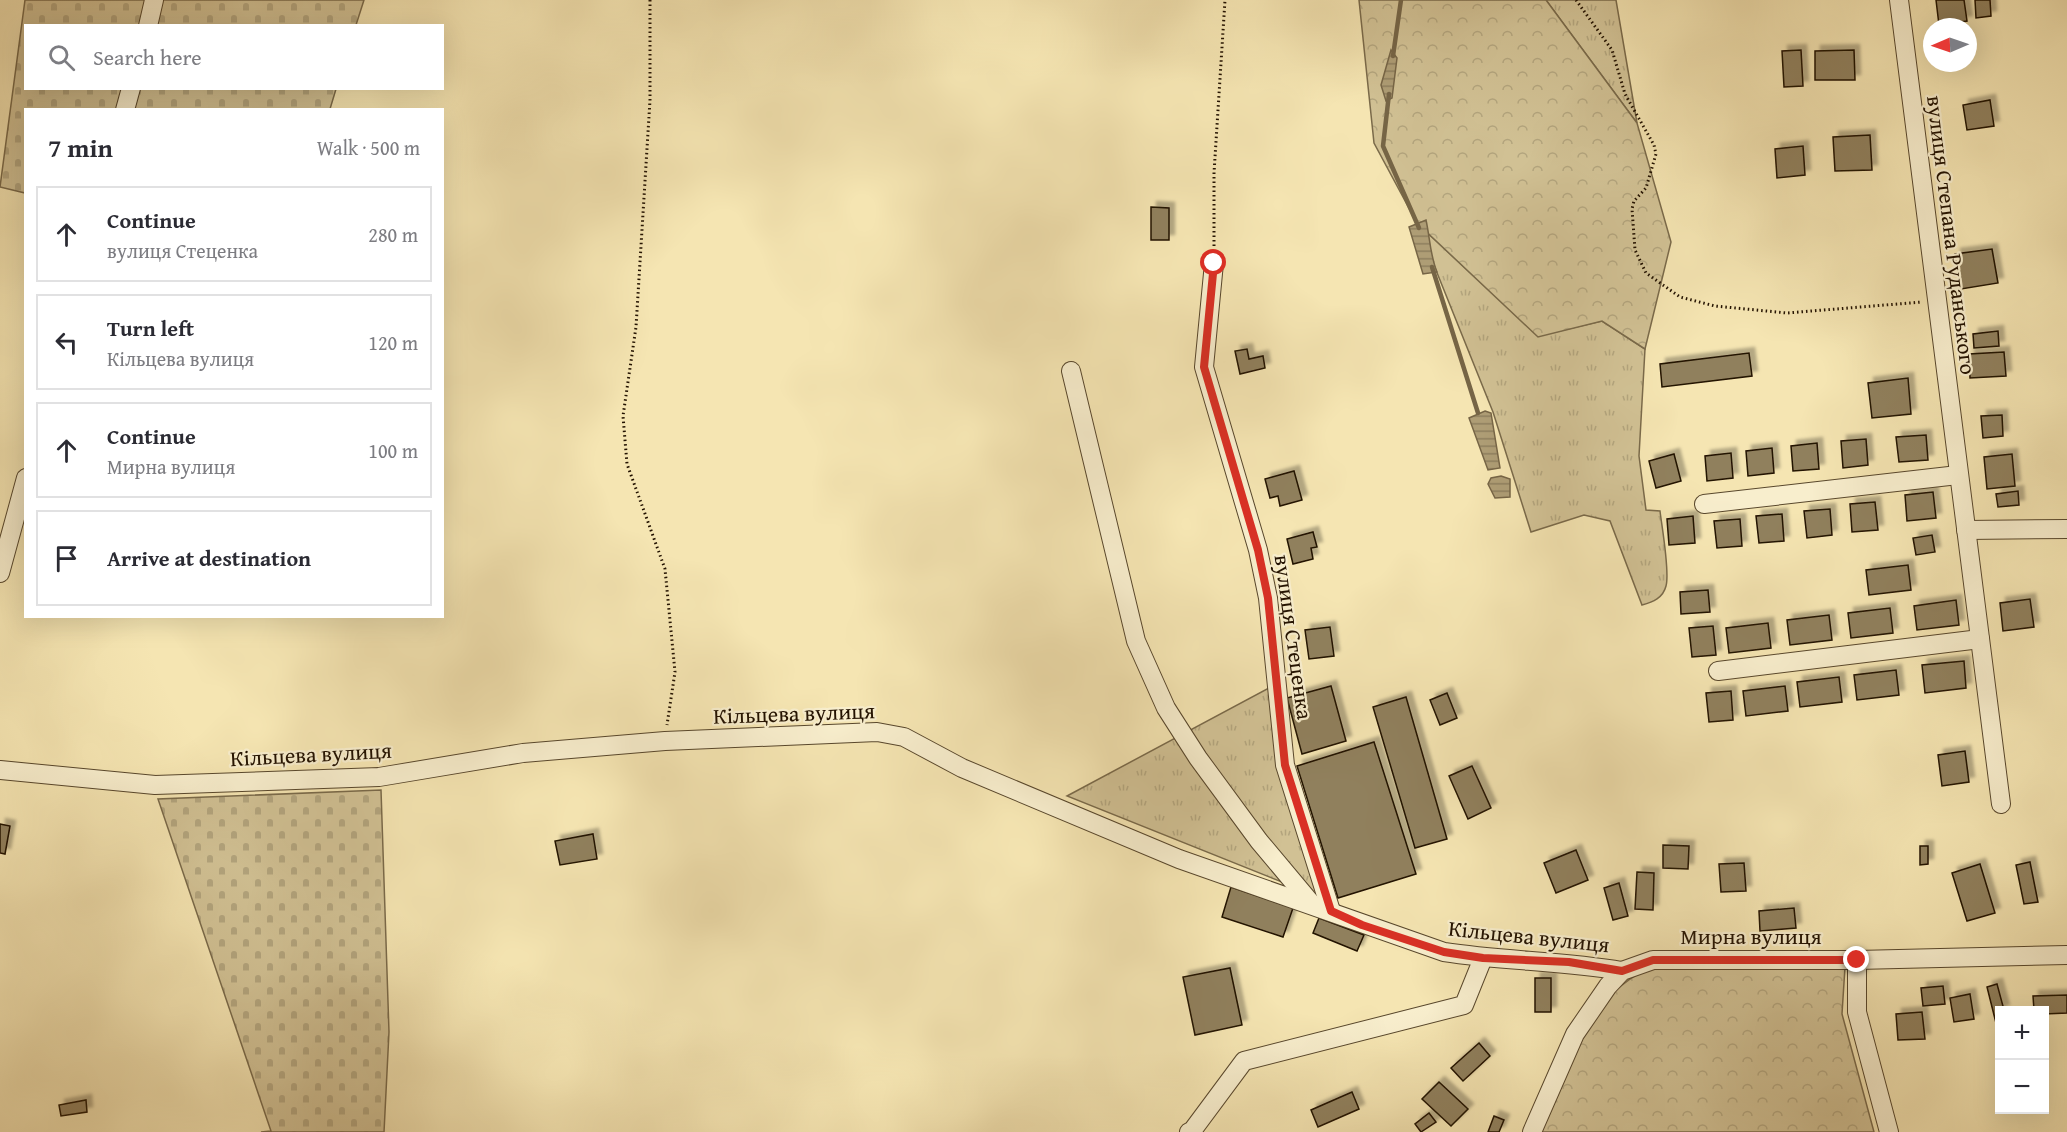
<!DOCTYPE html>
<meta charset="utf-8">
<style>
:root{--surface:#fff;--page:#f2f2f3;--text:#2b2b33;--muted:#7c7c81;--line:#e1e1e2}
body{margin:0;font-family:"Gentium Book Plus",serif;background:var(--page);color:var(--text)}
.controls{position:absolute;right:18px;bottom:18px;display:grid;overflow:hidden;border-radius:0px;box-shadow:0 6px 24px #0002}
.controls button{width:54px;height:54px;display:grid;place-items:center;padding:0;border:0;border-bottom:2px solid var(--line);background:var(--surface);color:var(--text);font:30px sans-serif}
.compass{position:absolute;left:1923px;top:18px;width:54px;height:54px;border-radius:50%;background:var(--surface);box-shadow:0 6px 24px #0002;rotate:268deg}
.stop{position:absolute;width:18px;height:18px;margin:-14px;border:4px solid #d93025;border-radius:50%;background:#fff}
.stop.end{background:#d93025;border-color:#fff;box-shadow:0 2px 6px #0008}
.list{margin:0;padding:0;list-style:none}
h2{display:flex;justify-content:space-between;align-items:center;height:78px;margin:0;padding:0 24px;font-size:26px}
h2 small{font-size:20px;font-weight:400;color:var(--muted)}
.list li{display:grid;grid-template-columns:39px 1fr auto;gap:18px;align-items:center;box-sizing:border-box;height:96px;margin:0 12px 12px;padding:0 12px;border:2px solid var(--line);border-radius:0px}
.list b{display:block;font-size:22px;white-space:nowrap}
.list p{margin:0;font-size:20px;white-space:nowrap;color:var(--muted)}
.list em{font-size:20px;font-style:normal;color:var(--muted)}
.icon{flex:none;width:33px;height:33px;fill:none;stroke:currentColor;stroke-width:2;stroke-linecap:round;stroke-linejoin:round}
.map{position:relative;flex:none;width:2067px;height:1132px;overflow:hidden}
.search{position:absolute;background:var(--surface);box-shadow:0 6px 24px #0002;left:24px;top:24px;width:420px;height:66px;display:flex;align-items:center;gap:15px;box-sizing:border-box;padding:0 21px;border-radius:0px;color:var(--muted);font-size:22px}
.panel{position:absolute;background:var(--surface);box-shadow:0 6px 24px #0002;left:24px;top:108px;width:420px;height:510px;border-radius:0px}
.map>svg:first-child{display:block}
.grass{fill:url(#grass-tufts);stroke:#7a6a4a;stroke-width:1.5}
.forest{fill:url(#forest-crowns);stroke:#7a6a4a;stroke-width:1.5}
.cemetery{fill:url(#cemetery-stones);stroke:#7a6a4a;stroke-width:1.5}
.water{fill:url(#water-rules);stroke:#766546;stroke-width:1.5}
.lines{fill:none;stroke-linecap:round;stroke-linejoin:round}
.stream{stroke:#766546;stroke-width:4.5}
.building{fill:#90805d;stroke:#231200;stroke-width:1.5;filter:url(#shadow)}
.minor-casing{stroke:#58472c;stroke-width:20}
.path{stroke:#231200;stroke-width:3;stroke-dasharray:1.5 3;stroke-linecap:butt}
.minor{stroke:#f8eecd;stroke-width:18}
.route{stroke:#d93025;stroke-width:8}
.labels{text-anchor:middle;stroke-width:4.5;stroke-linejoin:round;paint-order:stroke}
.street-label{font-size:22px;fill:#231200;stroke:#f8eecd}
</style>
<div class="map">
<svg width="2067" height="1132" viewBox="0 0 2067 1132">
<defs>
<pattern id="grass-tufts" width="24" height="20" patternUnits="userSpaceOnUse" patternTransform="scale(1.5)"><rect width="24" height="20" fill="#d1c194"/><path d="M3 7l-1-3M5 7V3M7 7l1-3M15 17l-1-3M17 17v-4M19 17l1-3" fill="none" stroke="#b3a57e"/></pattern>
<pattern id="forest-crowns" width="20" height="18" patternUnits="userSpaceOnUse" patternTransform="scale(1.5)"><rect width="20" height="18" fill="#d1c194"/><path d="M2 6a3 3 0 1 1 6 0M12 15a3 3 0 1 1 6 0" fill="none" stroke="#b3a57e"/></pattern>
<pattern id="cemetery-stones" width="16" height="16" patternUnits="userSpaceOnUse" patternTransform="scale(1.5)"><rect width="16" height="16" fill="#d1c194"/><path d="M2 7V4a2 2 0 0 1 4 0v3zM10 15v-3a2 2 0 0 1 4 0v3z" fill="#b3a57e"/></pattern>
<pattern id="water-rules" width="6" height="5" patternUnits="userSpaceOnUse" patternTransform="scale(1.5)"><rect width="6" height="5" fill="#ae9d75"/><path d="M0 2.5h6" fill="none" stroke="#8d7f5e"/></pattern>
<filter id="shadow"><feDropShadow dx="5.5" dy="-5.5" stdDeviation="1.5" flood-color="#0004"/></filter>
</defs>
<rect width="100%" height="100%" fill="#f5e5b2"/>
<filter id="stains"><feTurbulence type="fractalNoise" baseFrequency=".00333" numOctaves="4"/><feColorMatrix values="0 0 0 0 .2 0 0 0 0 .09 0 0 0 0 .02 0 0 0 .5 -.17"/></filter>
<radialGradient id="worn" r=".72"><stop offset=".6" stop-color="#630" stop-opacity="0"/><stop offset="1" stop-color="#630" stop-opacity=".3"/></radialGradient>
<!-- grass -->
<g class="grass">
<path d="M1546 0H1616L1637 123Z"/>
<path d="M1417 223 1538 336 1602 321 1645 349 1639 456 1646 510 1660 511C1662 528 1670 572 1666 586 1663 598 1653 602 1642 605L1610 521 1584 515 1531 532 1493 412Z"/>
<path d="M1282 681 1289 765 1332 902 1067 796Z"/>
</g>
<!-- forest -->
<g class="forest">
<path d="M1359 0H1546L1637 123 1671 242 1645 349 1602 321 1538 337 1417 223 1374 143Z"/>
<path d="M1656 966 1845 967 1842 1014 1874 1132H1541C1566 1072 1588 989 1656 966Z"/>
</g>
<!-- cemetery -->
<g class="cemetery">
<path d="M25 0H364L356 25 26 26V88L336 89 330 109 26 110 25 193 0 187Z"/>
<path d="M381 790 389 1032 384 1132H261L271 1131 158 799Z"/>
</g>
<!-- water -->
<g class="water">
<path d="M1391 50 1397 58 1392 98 1386 101 1381 85Z"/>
<path d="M1426 220C1430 238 1430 255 1437 272L1423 274 1409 227Z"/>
<path d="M1485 411 1491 413 1500 468 1488 470 1469 418Z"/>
<path d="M1501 476 1510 479V497L1495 498 1488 484 1491 478Z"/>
</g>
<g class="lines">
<!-- stream -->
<g class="stream">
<path d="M1393 56 1401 0"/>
<path d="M1389 94 1383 146 1419 228"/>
<path d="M1432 267 1478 413"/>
</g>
</g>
<!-- building -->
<g class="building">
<path d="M1936 0H1964L1967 21 1939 25Z"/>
<path d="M1975 0H1990L1991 16 1976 18Z"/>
<path d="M1801 50 1803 86 1784 87 1782 51Z"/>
<path d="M1854 50 1855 80H1815V51Z"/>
<path d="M1990 100 1994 126 1967 130 1963 105Z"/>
<path d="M1870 135 1872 170 1835 171 1833 137Z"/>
<path d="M1803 146 1805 175 1777 178 1775 149Z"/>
<path d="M1151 207 1169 208V240H1151Z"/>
<path d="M1992 249 1998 283 1961 289 1955 254Z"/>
<path d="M1998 331 1999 346 1974 348 1973 334Z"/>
<path d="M1247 349 1249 359 1263 356 1265 368 1240 374 1235 351Z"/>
<path d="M2004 352 2006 376 1970 378 1969 354Z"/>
<path d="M1749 353 1752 376 1662 387 1660 364Z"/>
<path d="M1908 378 1911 414 1872 418 1868 383Z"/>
<path d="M2002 415 2003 436 1983 438 1981 416Z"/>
<path d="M1926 435 1928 460 1899 462 1896 437Z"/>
<path d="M1866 439 1868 465 1843 468 1841 441Z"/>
<path d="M1817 443 1819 469 1793 471 1791 446Z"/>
<path d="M1772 448 1774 473 1748 476 1746 451Z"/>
<path d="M1731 453 1733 478 1707 481 1705 456Z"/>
<path d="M1674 454 1681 481 1656 488 1649 461Z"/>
<path d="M2012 454 2015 486 1987 489 1984 457Z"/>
<path d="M1294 471 1302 500 1280 506 1278 496 1270 498 1265 479Z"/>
<path d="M2018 491 2019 505 1998 507 1996 494Z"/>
<path d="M1933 492 1936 518 1907 521 1905 495Z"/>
<path d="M1875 502 1878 530 1852 532 1850 504Z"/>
<path d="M1830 509 1832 535 1807 538 1804 511Z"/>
<path d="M1782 514 1784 541 1759 543 1756 516Z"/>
<path d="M1693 516 1695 543 1669 545 1667 519Z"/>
<path d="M1740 519 1742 546 1717 548 1714 521Z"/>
<path d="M1313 532 1317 547 1311 548 1313 559 1293 564 1287 539Z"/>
<path d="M1932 535 1935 552 1916 555 1913 538Z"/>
<path d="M1908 565 1911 590 1869 595 1866 570Z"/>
<path d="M1708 590 1710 612 1681 614 1680 592Z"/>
<path d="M2030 599 2034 627 2003 631 2000 603Z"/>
<path d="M1956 600 1959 625 1917 630 1914 606Z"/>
<path d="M1890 608 1893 633 1851 638 1848 613Z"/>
<path d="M1829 615 1832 640 1790 645 1787 620Z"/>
<path d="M1768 623 1771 648 1729 653 1726 628Z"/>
<path d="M1713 626 1716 655 1692 657 1689 628Z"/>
<path d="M1330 627 1334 656 1309 659 1305 630Z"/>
<path d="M1964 661 1966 688 1925 693 1922 665Z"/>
<path d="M1896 670 1899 695 1857 700 1854 675Z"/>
<path d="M1839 677 1842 702 1800 707 1797 682Z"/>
<path d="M1331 686 1346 741 1302 754 1287 698Z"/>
<path d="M1785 686 1788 711 1746 716 1743 691Z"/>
<path d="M1731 691 1733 720 1709 722 1706 693Z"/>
<path d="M1447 693 1457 718 1440 725 1430 700Z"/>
<path d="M1406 697 1447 839 1415 848 1373 707Z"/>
<path d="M1374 742 1416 874 1338 898 1297 766Z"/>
<path d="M1965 751 1969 782 1942 786 1938 755Z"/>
<path d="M1472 766 1491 808 1468 819 1449 776Z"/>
<path d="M0 824 10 826 5 854 0 853Z"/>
<path d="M593 834 597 859 560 865 555 841Z"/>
<path d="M1663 845 1689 846 1688 869 1663 868Z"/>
<path d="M1920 846H1928V864L1920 865Z"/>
<path d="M1576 850 1588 880 1556 893 1544 863Z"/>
<path d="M2030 862 2038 902 2024 904 2016 865Z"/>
<path d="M1744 863 1746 891 1721 892 1719 864Z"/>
<path d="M1980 864 1995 913 1967 921 1952 873Z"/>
<path d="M1637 872 1654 873 1653 910 1635 909Z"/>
<path d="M1619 883 1628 916 1613 920 1604 888Z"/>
<path d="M1231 887 1293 908 1283 937 1222 917Z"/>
<path d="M1794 908 1796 928 1760 931 1759 911Z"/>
<path d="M1319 918 1364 935 1357 951 1313 933Z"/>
<path d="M1230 968 1242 1025 1195 1035 1183 977Z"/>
<rect x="1535" y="978" width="16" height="34"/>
<path d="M1997 984 2004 1010H2000V1022L1996 1023 1987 987Z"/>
<path d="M1943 986 1945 1004 1923 1006 1921 988Z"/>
<path d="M1970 994 1974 1019 1954 1022 1950 998Z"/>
<path d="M2067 995V1013L2044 1014V1010H2034L2033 996Z"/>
<path d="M1922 1012 1925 1039 1898 1040 1896 1014Z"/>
<path d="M1479 1043 1490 1056 1463 1081 1451 1068Z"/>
<path d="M1439 1082 1468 1109 1451 1126 1422 1099Z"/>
<path d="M1352 1092 1359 1109 1318 1127 1311 1110Z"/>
<path d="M86 1100 87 1112 61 1116 59 1105Z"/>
<path d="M1429 1113 1436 1122 1421 1132 1415 1124Z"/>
<path d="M1494 1116 1504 1120 1499 1132H1488Z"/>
</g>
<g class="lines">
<defs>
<g id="minor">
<path d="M1899 0 2001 804"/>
<path d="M148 26 154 0"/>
<path d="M125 110 131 88"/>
<path d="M1214 263 1204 367 1258 550 1268 598 1285 765 1331 911"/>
<path d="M1071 371 1136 641 1166 708 1198 758 1259 841 1311 903"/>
<path d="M1704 504 1958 475"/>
<path d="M1966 530 2067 529"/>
<path d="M0 573 26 478"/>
<path d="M1718 671 1980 639"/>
<path d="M0 770 155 785 379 777 523 753 665 741 877 732 904 737 962 768 1179 859 1444 952C1503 961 1563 961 1622 971"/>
<path d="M1857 960V1012L1889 1132"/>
<path d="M1189 1132 1192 1131 1244 1061 1464 1005 1483 958"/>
<path d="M1532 1132 1575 1034 1608 986 1622 971 1653 960H1857L2067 955"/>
</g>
</defs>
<!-- minor casing -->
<use href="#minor" class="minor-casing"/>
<!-- path -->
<g class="path">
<path d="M650 0V100L636 327 623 416 627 464 665 569 675 672 667 725"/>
<path d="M1576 0 1612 50 1625 94 1654 145 1656 154 1646 188 1634 201 1632 209 1635 250 1646 273 1680 297 1715 306 1787 313 1922 302"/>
<path d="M1214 246V173L1225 0"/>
</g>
<!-- minor -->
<use href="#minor" class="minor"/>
</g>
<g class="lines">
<!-- route -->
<path class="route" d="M1214 263 1204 367 1258 550 1268 598 1285 765 1331 911 1362 925 1444 952 1483 958 1569 962 1622 971 1653 960H1857"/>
</g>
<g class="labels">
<!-- street labels -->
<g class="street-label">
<text transform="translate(1952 235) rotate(83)" y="8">вулиця Степана Руданського</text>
<text transform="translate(1294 637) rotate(82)" y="8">вулиця Стеценка</text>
<text transform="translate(794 713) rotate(-2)" y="8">Кільцева вулиця</text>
<text transform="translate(311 754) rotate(-3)" y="8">Кільцева вулиця</text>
<text transform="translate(1529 936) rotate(6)" y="8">Кільцева вулиця</text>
<text x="1751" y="944">Мирна вулиця</text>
</g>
</g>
<rect width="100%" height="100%" filter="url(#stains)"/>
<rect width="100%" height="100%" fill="url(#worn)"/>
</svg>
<div class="controls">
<button>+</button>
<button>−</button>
</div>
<svg class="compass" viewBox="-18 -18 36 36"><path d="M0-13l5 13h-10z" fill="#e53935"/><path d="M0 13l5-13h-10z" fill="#7c7c81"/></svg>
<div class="stop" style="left:1214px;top:263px"></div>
<div class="stop end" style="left:1857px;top:960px"></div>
<div class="search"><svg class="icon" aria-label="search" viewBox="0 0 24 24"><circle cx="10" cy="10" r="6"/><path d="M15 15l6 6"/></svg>Search here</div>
<section class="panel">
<h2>7 min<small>Walk · 500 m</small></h2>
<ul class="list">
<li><svg class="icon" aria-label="ahead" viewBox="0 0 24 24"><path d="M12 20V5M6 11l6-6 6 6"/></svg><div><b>Continue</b><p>вулиця Стеценка</p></div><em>280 m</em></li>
<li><svg class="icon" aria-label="left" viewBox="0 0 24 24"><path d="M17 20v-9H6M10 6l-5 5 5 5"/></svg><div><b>Turn left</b><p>Кільцева вулиця</p></div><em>120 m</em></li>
<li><svg class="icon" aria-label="ahead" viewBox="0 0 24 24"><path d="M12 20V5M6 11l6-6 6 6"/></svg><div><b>Continue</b><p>Мирна вулиця</p></div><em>100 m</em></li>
<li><svg class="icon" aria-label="arrive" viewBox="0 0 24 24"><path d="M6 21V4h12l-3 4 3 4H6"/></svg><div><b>Arrive at destination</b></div></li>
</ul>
</section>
</div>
